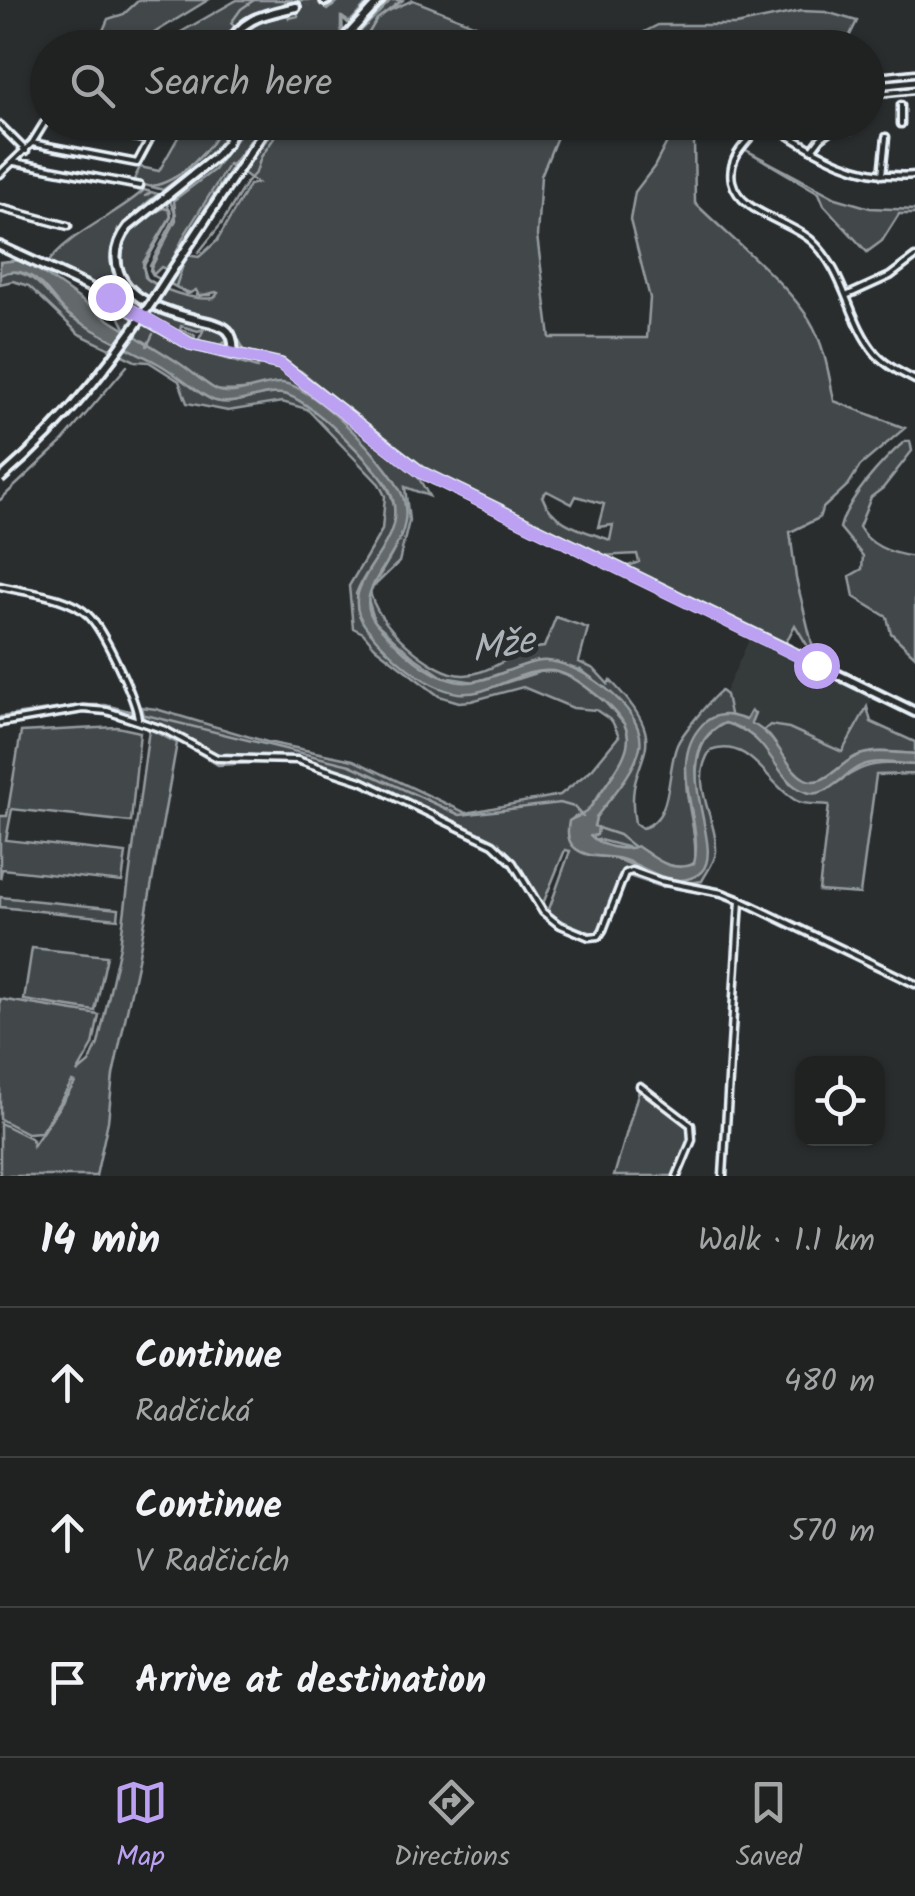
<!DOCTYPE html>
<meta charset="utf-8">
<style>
body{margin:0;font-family:Kalam,sans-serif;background:#2d2f2f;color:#f1f3f6}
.controls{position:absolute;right:30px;bottom:30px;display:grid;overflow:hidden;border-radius:20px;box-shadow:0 2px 8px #0004}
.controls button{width:90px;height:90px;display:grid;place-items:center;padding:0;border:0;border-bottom:2px solid #3d3f40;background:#202222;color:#f1f3f6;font:50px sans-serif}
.stop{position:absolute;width:30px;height:30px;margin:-22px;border:8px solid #bca0f2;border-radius:50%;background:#fff}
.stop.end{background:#bca0f2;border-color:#fff;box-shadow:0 2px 10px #0008}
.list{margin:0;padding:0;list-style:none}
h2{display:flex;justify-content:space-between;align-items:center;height:130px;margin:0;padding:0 40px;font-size:42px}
h2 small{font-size:32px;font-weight:400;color:#a2a4a5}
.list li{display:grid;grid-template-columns:65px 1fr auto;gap:30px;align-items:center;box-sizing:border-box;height:150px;padding:0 40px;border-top:2px solid #3d3f40}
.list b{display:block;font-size:38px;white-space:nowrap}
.list p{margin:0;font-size:32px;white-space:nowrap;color:#a2a4a5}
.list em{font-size:32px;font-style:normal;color:#a2a4a5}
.icon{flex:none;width:55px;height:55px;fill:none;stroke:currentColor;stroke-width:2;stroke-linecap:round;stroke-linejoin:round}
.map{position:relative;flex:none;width:915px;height:1176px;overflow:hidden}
.search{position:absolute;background:#202222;box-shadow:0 2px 8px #0004;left:30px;right:30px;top:30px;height:110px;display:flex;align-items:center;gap:25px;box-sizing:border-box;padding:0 35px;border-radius:55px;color:#a2a4a5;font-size:38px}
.sheet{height:580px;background:#202222}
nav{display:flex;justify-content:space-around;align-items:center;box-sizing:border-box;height:140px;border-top:2px solid #3d3f40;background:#202222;font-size:28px;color:#a2a4a5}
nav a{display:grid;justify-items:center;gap:5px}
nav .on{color:#bca0f2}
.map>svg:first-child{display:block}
.built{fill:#363a3b}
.green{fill:#424648;stroke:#959ca0;stroke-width:2.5;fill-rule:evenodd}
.water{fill:#63686b;stroke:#989fa3;stroke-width:2.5}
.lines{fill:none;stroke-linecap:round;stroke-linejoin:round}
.stream{stroke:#989fa3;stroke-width:2.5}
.secondary-tunnel{stroke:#464a4c;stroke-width:6;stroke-dasharray:6 3;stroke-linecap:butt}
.street-casing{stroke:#e8f1f8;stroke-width:11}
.secondary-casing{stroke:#e8f1f8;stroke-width:14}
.street{stroke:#2a2d2e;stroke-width:4}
.secondary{stroke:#2a2d2e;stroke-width:6}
.secondary-bridge-casing{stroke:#e8f1f8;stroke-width:14;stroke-linecap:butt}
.secondary-bridge{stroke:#2a2d2e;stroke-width:6}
.route{stroke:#bca0f2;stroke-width:12}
.labels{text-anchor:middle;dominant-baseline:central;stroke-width:10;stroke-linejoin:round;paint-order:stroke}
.water-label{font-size:38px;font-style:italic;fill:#acb3b9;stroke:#2a2d2e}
</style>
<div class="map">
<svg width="915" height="1176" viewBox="0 0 915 1176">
<rect width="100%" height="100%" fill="#2a2d2e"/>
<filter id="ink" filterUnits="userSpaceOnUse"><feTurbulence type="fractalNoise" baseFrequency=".01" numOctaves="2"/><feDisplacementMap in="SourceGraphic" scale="20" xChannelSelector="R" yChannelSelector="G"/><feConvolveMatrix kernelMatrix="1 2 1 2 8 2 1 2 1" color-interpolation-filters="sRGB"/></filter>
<g filter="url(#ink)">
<path class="built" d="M 749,640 L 873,699 L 842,752 L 789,728 L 769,725 L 764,730 L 748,719 L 726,714 L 723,697 Z"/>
<path class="green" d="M 139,0 L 208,0 L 131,47 L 96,47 L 108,19 L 124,14 Z
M 237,0 L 293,0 L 285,2 L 286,6 C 257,13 234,18 224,47 L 153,48 Z
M 295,0 L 323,0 L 327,10 L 340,0 L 370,0 L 350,22 L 341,17 L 341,31 L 350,38 L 363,35 L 360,32 L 391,0 L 402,0 L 388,11 L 413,0 L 531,47 L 332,48 L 323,45 L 313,48 L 233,48 L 236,38 L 244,40 L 244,31 L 262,21 L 288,15 L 289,18 L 298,16 Z
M 801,11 L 826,12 L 857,21 L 844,47 L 615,47 L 658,25 L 736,25 Z
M 241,122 L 264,123 L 232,165 L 229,164 L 185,234 L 168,270 L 161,267 L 153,275 L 150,266 L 176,215 L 169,199 C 197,177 233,160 241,122 Z
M 563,122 L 541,176 L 537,236 L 550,338 L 647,338 L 650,298 L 630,220 L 635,192 L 654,167 L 677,123 L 709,123 L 694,141 L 695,203 C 728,236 785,281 809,319 C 824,343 829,374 834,401 L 905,428 L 860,466 L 849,484 L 822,509 L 819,518 L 790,532 L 796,578 L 816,660 L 795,625 L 785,644 L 626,567 L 639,562 L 637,554 L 600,556 L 440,479 L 403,454 L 301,371 L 275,360 L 417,475 L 429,496 L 405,487 L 409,521 L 399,562 L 370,590 C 373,621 433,677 465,675 C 483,674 501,663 516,654 L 518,650 L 544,647 L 556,617 L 588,628 L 579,662 L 594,669 L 608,684 L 610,680 C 683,755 621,751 635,823 L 642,828 C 674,820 666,771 677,745 C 681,735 713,696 721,691 L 726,695 L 730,714 L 709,719 C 702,732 689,749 687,763 C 682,797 698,829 695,862 L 688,867 C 674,868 655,863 646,852 L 592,838 L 596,817 L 636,761 L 634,720 L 611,693 L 581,670 L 537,661 L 475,682 L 443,677 L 411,655 L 375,622 L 367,596 L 368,593 C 418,517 421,500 354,435 C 339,421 321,396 301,390 C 273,380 243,395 216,390 L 126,330 L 120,318 L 126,312 L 202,352 L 257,368 L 261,356 L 243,352 L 228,326 C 211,318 192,318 176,311 C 145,299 99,272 127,233 C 135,221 151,212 162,202 L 167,203 L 171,216 L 143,263 L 145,277 C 160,290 194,301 214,298 L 218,293 L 216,292 L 199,296 L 196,290 L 188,294 L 169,283 L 185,255 L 199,257 L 217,241 L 249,185 L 257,183 L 242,172 L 279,123 ZM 547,491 L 572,504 L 576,496 L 604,504 L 598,527 L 613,525 L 610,540 C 586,531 552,525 542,496 Z
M 163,123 L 232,123 L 217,149 L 163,190 L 133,182 L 140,167 L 159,171 L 181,132 L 160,128 Z
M 746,150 L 836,198 L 870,208 L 915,210 L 915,214 L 899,214 L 882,241 L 867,252 L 824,205 L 819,193 Z
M 144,190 L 158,194 C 55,272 139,308 220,330 L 227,337 L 226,345 L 220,348 L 201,344 L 199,339 L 204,329 L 198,331 L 181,326 L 180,330 L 195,335 L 194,340 L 151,320 L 151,316 L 110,290 L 108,292 L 48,264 C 61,238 120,213 144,190 Z
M 5,271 C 39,270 48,300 71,317 C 80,323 90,327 98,332 C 123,345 149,357 173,371 C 186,380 202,398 216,401 C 238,407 261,390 284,394 C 311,399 384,472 392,498 C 405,538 367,561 356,594 L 404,663 L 477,692 L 539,672 L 554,671 L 576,679 L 604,701 L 625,725 L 630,743 L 626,756 L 586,813 L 574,817 L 568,827 L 592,856 C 625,854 651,881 683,880 L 707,849 C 701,811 679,744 725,723 C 758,731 773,757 790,783 L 827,790 C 865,763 869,762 915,765 L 915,774 L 876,775 L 860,894 L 819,891 L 829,805 C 819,803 807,806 797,801 C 768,786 751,736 710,751 C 688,785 718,819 716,852 C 715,862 706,873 702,881 L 661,887 L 623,874 L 597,935 L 553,918 L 548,912 L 570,851 L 565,850 L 540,911 L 516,871 L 497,849 L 378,789 L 290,761 L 218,765 L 190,748 L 178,735 L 144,719 L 141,707 L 156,709 L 267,742 L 353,760 L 466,813 L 560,795 L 592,769 L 619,736 L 612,721 L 596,710 L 573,708 L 523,687 L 471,701 L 459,702 L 439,696 L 375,647 L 363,633 L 353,628 L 349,586 L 382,530 L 385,496 L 379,484 L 307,409 L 282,402 L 228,411 L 187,403 L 179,381 L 149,362 L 135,361 L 79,334 L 29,286 L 13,281 L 0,284 L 0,275 Z
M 905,441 L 910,441 L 912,451 L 883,488 L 871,497 L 859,527 C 870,547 893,554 915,557 L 915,656 L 891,633 L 887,617 L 854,597 L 850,576 L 862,569 L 863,556 L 840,528 C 847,499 882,461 905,441 Z
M 867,707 L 871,722 L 915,742 L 915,754 C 897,753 877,749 859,755 C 839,762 819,796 798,774 C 784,762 778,743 764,730 L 770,725 L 789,728 L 842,752 Z
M 117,727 L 140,732 L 131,822 L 12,809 L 6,840 L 126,853 L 122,882 L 2,869 L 0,879 L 0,816 L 7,816 L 21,732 Z
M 149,729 L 177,743 L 138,960 L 113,1075 L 108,1121 L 96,1176 L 0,1176 L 0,1123 L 32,1139 L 33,1146 L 75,1083 L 72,1082 L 41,1132 L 27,1133 L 0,1119 L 0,999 L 99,1015 L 93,1045 L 77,1073 L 89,1063 L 98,1044 L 120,946 Z
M 0,897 L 119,909 L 118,919 L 0,907 Z
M 32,948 L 107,956 L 95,1011 L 24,1000 Z
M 639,1090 L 690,1129 L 690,1135 L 675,1176 L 614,1176 Z"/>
<path class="water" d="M 20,260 C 50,275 74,296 102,315 C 127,332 153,346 179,363 C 191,371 203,382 215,389 C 232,399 262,382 282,383 C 314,385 396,469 404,500 C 417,553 345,586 376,623 C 396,646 430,679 461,682 C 489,684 514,664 541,661 C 576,658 647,709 640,747 C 635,772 611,797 596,817 L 594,826 L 598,827 L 597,835 L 591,836 C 600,846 625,852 637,846 C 655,858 670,873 694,864 C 705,821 665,764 702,725 C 716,711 730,714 746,720 L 751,711 L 755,713 L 751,723 C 781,738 785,769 805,779 C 823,788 838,766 853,758 C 871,748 895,753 915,754 L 915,765 C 898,764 876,759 861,766 C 843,773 827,800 806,792 C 773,781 772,733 725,723 C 661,751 728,848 701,872 C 694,879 681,881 672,880 C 654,876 639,864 621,859 C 607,855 589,859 576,849 C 567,842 567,832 569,821 C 576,816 583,816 588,810 C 596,801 603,789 610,779 C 635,743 636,726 599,697 C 585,686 571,674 553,671 C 520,667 491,697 458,693 C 424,688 387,653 366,627 C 329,580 417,546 389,489 C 377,466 309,398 283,394 C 260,390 238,407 216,401 C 203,398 174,372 159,364 C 131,349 99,335 72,317 C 58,308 49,289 35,279 C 24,271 12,269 0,275 L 0,262 Z"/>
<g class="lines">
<path class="stream" d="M 324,2 L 325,9 L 333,6 L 332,3
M 326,6 L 338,0
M 350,25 L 342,17 L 343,33 L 350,38 L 362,36 L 365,38
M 234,26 L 231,23 L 241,9 L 254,0
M 243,32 L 262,21 L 297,12
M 343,33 L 371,0
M 356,35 L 389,0
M 364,41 L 377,19 L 403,0
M 220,48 C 234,15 264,11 295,3
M 237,48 L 240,42
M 329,48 L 330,47
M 234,182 L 278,122
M 152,186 C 178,182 213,150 223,122
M 145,196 L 150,193
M 118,229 L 111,256 L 118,282
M 179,249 L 236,160 L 265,122
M 198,253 L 222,223 L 246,183 L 256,172 L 261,157 L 285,122
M 93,285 L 138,311
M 160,286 L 147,279 L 143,267 L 171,217 L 170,210 L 164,208 C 146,217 124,229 121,251 C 114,307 196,309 231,326 L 245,351 L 288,363
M 176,286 L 186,256 L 200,234
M 178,288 L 154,276 L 150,270 L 176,220 L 174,200 L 214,170 L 248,122
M 182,290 L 190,293
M 197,295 L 211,295
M 127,302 L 142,311
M 149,318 L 193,338
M 201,341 L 221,345 L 225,342
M 147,346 L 153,334
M 0,500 L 62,442 L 127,366
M 0,717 L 82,705 L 105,705 L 350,765 L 460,815 L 560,803 L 574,807 L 583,817
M 598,828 L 619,835 L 634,847"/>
<path class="secondary-tunnel" d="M 296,7 L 325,1
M 337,48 L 347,36"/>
<g class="street-casing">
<path id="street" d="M 868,78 L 915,73
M 868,95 L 915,90
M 60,122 L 149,140
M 764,122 C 749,140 727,156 732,181 C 739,213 788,220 811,240 C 847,273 847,320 876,354 C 887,366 901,373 915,380
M 767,122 C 815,152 857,180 915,175
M 850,122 L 851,129
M 901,124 L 901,105
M 0,125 L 26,151
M 32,143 L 137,163 L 159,122
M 812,150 L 821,138 L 843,122
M 14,162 L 140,186
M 0,174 L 32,143 L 48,117
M 882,175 L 886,137
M 0,208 L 68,226
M 848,295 L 890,276 L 915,257
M 0,586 C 27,593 67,595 88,615 C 103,629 136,699 138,719
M 0,723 L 83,709 L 107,711 L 165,730 L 217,758 L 297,760 L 361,781 L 493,844 L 513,863 L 543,912 L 558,924 L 589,937 L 599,936 L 603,930 L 625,873 L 632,871 L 660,881 L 722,893 L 740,900 L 915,984
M 640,1086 L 691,1125 L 692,1140 L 677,1176
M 723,1176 L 740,900"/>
</g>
<g class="secondary-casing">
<path id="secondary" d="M 325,1 L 327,0
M 347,36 L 380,0
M 228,48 C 240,17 267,14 296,7
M 0,246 L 91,288 L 190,344 L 281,364 L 421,472 L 915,712
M 171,272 L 270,122
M 233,354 C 234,346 234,338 228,331 C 221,324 208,322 199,320 C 171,313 129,302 119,272 C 113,255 118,240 128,227 L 215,157 L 227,143 L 236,122"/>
</g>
<use href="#street" class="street"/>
<use href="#secondary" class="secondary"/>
<g class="secondary-bridge-casing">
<path id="secondary-bridge" d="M 0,479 C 69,420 123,349 171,272"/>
</g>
<use href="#secondary-bridge" class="secondary-bridge"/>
</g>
</g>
<g class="lines" filter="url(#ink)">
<path class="route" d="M 110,297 L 190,344 L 280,364 L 420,472 L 816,665"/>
</g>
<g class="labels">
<g class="water-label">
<text transform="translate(503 647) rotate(-10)">Mže</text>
</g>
</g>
</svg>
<div class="controls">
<button><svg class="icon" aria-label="locate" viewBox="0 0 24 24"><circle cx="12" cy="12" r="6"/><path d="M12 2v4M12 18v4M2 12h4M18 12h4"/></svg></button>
</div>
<div class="stop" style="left:816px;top:665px"></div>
<div class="stop end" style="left:110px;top:297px"></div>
<div class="search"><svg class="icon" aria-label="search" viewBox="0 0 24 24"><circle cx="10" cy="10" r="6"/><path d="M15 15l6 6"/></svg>Search here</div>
</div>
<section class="sheet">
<h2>14 min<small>Walk · 1.1 km</small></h2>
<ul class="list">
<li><svg class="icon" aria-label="ahead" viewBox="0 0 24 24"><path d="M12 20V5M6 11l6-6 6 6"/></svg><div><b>Continue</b><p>Radčická</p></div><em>480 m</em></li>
<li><svg class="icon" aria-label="ahead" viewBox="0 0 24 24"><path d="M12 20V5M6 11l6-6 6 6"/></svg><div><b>Continue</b><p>V Radčicích</p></div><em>570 m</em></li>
<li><svg class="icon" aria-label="arrive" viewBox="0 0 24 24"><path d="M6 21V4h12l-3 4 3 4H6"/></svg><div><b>Arrive at destination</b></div></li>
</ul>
</section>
<nav>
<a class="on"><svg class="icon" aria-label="map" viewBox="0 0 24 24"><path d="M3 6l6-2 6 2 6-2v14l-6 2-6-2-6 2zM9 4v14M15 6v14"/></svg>Map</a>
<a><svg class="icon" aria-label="directions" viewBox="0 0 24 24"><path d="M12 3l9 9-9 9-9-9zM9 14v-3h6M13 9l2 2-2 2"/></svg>Directions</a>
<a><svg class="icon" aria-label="saved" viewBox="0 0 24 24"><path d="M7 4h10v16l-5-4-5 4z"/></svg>Saved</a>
</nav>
